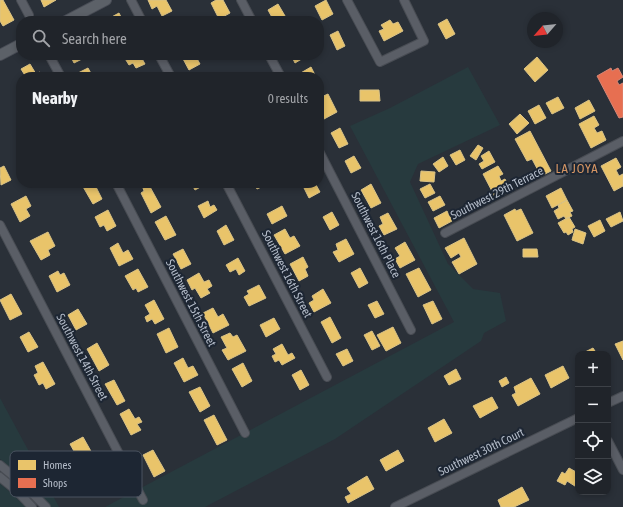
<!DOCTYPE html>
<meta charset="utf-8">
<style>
body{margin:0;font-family:"Asap Condensed",sans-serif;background:#282c32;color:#f1f3f6}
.controls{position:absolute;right:12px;bottom:12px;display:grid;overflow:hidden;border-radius:8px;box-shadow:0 2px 6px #0003}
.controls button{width:36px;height:36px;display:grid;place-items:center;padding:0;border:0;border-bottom:1px solid #3d4147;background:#20242a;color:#f1f3f6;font:20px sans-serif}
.compass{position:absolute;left:527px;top:12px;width:36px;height:36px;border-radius:50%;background:#20242a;box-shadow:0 2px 6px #0003;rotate:242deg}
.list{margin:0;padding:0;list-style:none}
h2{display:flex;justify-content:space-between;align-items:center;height:52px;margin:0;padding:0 16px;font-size:17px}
h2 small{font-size:13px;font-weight:400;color:#a2a4a8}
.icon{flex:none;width:22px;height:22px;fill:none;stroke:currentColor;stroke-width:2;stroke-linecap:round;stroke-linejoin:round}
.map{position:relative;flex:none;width:623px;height:507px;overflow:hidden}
.search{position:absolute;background:#20242a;box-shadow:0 2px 6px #0003;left:16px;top:16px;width:308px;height:44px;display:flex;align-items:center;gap:10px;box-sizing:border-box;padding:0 14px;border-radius:16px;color:#a2a4a8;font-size:15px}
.panel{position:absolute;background:#20242a;box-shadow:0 2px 6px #0003;left:16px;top:72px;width:308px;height:116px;border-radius:16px}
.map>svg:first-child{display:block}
.green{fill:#273a3e}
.homes{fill:#e9c46a;stroke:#d9c286}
.shops{fill:#e76f51;stroke:#d88675}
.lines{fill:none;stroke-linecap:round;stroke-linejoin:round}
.minor-casing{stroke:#484c53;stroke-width:10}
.major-casing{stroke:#484c55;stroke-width:12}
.minor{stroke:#5a5e66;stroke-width:8}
.major{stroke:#5c6168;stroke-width:10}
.labels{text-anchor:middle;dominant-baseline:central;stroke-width:4;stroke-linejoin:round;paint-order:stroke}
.street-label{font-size:12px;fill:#b4bcc9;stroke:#1d2633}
.neighbourhood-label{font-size:13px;letter-spacing:1px;fill:#d59563;stroke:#1d2633}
.key{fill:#1d2633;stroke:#4a5360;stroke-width:1}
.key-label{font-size:11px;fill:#b4bcc9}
</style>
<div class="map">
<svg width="623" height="507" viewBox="0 0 623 507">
<rect width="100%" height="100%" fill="#2a3038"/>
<path class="green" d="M 468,67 L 500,125 L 418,164 L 410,182 L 448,264 L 473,289 L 500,293 L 506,321 L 484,333 L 481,341 L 335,439 L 205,507 L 105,507 L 454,322 L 350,126 L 390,108 Z
M 0,398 L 59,507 L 51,507 L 25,480 L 0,459 Z
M 0,483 L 26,507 L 0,507 Z"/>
<path class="homes" d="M 0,0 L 3,0 L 14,20 L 3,26 L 0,21 Z
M 41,0 L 56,0 L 44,7 Z
M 148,0 L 166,0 L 172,11 L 162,16 L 157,6 L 152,9 Z
M 216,0 L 223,0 L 230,13 L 219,19 L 211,3 Z
M 326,0 L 333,14 L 322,20 L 315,6 Z
M 278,4 L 288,21 L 274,21 L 268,10 Z
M 119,13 L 123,21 L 106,21 L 106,20 Z
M 447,19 L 455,34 L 446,39 L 438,24 Z
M 390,20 L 393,24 L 398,22 L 403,31 L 384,41 L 379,31 L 384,29 L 381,25 Z
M 338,31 L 345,46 L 337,50 L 330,35 Z
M 70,55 L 82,55 L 84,58 L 74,63 Z
M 127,55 L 140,55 L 145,64 L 136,68 L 133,63 L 129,65 L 124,57 Z
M 186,55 L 195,55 L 200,64 L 189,70 L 182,57 Z
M 291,55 L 304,55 L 305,57 L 295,63 Z
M 537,57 L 548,70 L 535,82 L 524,69 Z
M 30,64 L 36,74 L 40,72 L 43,77 L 26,77 L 21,69 Z
M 311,67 L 316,77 L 301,77 L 299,74 Z
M 88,68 L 93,77 L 81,77 L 78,73 Z
M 360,90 L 379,90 L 380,101 L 360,101 Z
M 328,94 L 337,112 L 324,119 L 319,109 L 319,98 Z
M 558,97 L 564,108 L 552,114 L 546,103 Z
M 589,100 L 595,111 L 580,119 L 575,108 Z
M 539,105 L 546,118 L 535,124 L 528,111 Z
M 520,114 L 529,123 L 517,134 L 509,124 Z
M 594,116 L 599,125 L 594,128 L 597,133 L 602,131 L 606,140 L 591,148 L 579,124 Z
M 340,128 L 348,144 L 339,148 L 331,133 Z
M 530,131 L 551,171 L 541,176 L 532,159 L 527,161 L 515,139 Z
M 478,145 L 483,148 L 476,160 L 470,156 Z
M 460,150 L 465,160 L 456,165 L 450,155 Z
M 489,151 L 495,162 L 482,169 L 479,164 L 484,161 L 481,156 Z
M 354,156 L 361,168 L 351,173 L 345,161 Z
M 443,157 L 448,166 L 439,172 L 433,164 Z
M 616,158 L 621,167 L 616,170 L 619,176 L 623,174 L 623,186 L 614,191 L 601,166 Z
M 4,166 L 11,180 L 1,185 L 0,168 Z
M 498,166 L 503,174 L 499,176 L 501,181 L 505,179 L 510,189 L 495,197 L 483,174 Z
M 421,171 L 435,172 L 434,182 L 420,181 Z
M 85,183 L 94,183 L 102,199 L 93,204 L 82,185 Z
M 191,183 L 205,183 L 206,184 L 195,190 Z
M 254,183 L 267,183 L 268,184 L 257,189 Z
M 315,183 L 320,192 L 309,198 L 304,188 Z
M 371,184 L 381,203 L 371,208 L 361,190 Z
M 430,184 L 435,193 L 425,198 L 420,189 Z
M 149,185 L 161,207 L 151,213 L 141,193 L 144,191 L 143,188 Z
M 561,188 L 567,200 L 552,208 L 546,196 Z
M 26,196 L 31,206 L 26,209 L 30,216 L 20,222 L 11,204 Z
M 440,196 L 445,205 L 433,211 L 428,202 Z
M 567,200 L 573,211 L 570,212 L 572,216 L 566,219 L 564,216 L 558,219 L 554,211 L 559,208 L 558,205 Z
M 208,201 L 210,207 L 214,205 L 217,210 L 204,218 L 198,206 Z
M 282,206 L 287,216 L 272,224 L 267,214 Z
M 515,209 L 516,211 L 521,209 L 533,233 L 517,241 L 504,215 Z
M 108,210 L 116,226 L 107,231 L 104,225 L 100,227 L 95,217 Z
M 447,211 L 452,221 L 439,228 L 434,218 Z
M 332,212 L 339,225 L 330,230 L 323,217 Z
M 620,212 L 623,221 L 611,227 L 606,219 Z
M 388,213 L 397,229 L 384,235 L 379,226 L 383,224 L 380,217 Z
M 166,216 L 176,235 L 165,240 L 155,222 Z
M 569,217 L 575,227 L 572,229 L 573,232 L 568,235 L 566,232 L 564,233 L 558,223 Z
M 600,220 L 605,231 L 594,237 L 588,226 Z
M 226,225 L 234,240 L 224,245 L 217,231 Z
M 285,229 L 290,238 L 294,236 L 300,246 L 285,254 L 274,235 Z
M 575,229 L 586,233 L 583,244 L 572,240 Z
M 48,232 L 55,246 L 48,250 L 50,255 L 41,260 L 30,241 Z
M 464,238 L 477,264 L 459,274 L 452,262 L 461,257 L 459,253 L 451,258 L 445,248 Z
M 346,239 L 354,254 L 339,262 L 333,252 L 338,250 L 336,244 Z
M 405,242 L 415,260 L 400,268 L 395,259 L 400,256 L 395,248 Z
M 118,243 L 123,253 L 128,250 L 133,259 L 119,266 L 110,248 Z
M 183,249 L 191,264 L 181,269 L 173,254 Z
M 523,249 L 537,249 L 538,257 L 523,257 Z
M 303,257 L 308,267 L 305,269 L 308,276 L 299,281 L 290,264 Z
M 238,258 L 245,271 L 239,275 L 236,269 L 230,272 L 226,265 Z
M 360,268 L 368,283 L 359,288 L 351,273 Z
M 419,268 L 431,290 L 418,297 L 406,274 Z
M 138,269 L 148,287 L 138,292 L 136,288 L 133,290 L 125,276 Z
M 58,271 L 60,275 L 64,273 L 70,285 L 57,292 L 49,276 Z
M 199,273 L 204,282 L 209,280 L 212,286 L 207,289 L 210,293 L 201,298 L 195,288 L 192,290 L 187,280 Z
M 259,285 L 266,298 L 249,306 L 244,297 L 249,294 L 247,291 Z
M 323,289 L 331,303 L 314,312 L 309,303 L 314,300 L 312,296 Z
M 11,294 L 22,314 L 10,320 L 0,300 Z
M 154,300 L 164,319 L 155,324 L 152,319 L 147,322 L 145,317 L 150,314 L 145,305 Z
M 377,301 L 384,314 L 375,318 L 368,305 Z
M 433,301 L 442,319 L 432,324 L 423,305 Z
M 213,308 L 218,317 L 223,314 L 229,325 L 213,333 L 203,313 Z
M 78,309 L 87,324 L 76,330 L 68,315 Z
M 330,317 L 341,338 L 332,343 L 321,322 Z
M 274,318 L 280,329 L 266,337 L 260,325 Z
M 393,327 L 401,343 L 386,351 L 377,335 Z
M 169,328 L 178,347 L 166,353 L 157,334 Z
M 372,331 L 380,346 L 372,350 L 364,335 Z
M 29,332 L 38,347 L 28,352 L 20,337 Z
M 230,333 L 233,337 L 237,335 L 246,351 L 228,360 L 222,350 L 227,348 L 221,337 Z
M 623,341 L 623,360 L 615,344 Z
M 97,343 L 109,365 L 99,371 L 87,349 Z
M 282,344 L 288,355 L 292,353 L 295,358 L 282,365 L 279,360 L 275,362 L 272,356 L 276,354 L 273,349 Z
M 593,348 L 597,354 L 581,354 Z
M 347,349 L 353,361 L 343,366 L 336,354 Z
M 183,358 L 188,368 L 193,366 L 198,375 L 184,382 L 174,363 Z
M 43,362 L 55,384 L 46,389 L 43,383 L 39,385 L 34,375 L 38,373 L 35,366 Z
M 243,363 L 252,381 L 242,387 L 232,369 Z
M 563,366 L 569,378 L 551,388 L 545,375 Z
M 456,369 L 461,379 L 449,385 L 444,376 Z
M 301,370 L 309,385 L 300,390 L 292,375 Z
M 506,377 L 509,383 L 502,387 L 499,381 Z
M 531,378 L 540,394 L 518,406 L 512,395 L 516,393 L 514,387 Z
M 114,380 L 125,401 L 117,405 L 105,384 Z
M 200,387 L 210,406 L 200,412 L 189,392 Z
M 492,397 L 498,408 L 480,418 L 473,406 Z
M 129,409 L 135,419 L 139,417 L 142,422 L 137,424 L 141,430 L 131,435 L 120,414 Z
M 214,415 L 227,440 L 217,445 L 204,420 Z
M 444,419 L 452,433 L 435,442 L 428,428 Z
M 83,437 L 97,462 L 88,466 L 79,451 L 75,453 L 70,444 Z
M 153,450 L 165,471 L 154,477 L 143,455 Z
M 398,450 L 404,461 L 386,471 L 380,460 Z
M 569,468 L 578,473 L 578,488 L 567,481 L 565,485 L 557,481 L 562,472 L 565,474 Z
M 367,476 L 374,489 L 348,503 L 345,497 L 351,494 L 347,488 Z
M 522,487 L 529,500 L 514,507 L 501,507 L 498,500 Z"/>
<path class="shops" d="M 611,68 L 612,71 L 618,68 L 623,77 L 617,81 L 619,85 L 623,83 L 623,117 L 619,118 L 597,76 Z"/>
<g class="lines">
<g class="minor-casing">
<path id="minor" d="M 21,0 L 29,15
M 131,0 L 142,21
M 241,0 L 252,21
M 347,0 L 380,62 L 424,41 L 404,0
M 49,55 L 61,77
M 159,55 L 171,77
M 269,55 L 281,77
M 319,151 L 411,330
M 116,183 L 245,433
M 226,183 L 327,377
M 0,225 L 143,500
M 445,233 L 623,141
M 608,403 L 623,396
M 608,441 L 623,470
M 0,465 L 22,483 L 46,507
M 0,477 L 17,491 L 32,507
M 395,507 L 578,418"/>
</g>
<g class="major-casing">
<path id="major" d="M 66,21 L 106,0
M 0,55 L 21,44"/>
</g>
<use href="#minor" class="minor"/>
<use href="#major" class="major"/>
</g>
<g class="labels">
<g class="street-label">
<text transform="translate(497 193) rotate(-27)">Southwest 29th Terrace</text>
<text transform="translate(376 235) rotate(63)">Southwest 16th Place</text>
<text transform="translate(287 274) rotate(63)">Southwest 16th Street</text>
<text transform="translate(191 303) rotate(63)">Southwest 15th Street</text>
<text transform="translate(82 357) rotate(62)">Southwest 14th Street</text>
<text transform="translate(481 452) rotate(-26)">Southwest 30th Court</text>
</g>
<g class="neighbourhood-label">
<text x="577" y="168">LA JOYA</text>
</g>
</g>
<rect x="10" y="451" width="132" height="46" rx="6" class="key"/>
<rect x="18" y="460" width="18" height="10" fill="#e9c46a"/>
<rect x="18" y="478" width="18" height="10" fill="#e76f51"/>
<g class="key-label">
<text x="43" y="469">Homes</text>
<text x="43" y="487">Shops</text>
</g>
</svg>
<div class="controls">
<button>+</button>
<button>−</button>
<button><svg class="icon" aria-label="locate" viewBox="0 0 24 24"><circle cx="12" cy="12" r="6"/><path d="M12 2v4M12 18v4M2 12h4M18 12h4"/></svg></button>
<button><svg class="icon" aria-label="layers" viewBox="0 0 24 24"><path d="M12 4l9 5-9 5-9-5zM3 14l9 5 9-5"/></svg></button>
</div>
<svg class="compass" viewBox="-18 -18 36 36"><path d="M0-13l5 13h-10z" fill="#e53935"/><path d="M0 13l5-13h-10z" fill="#a2a4a8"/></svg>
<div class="search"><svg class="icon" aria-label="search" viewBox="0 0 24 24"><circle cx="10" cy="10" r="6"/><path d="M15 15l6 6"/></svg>Search here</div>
<section class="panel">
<h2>Nearby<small>0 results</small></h2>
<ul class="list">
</ul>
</section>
</div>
